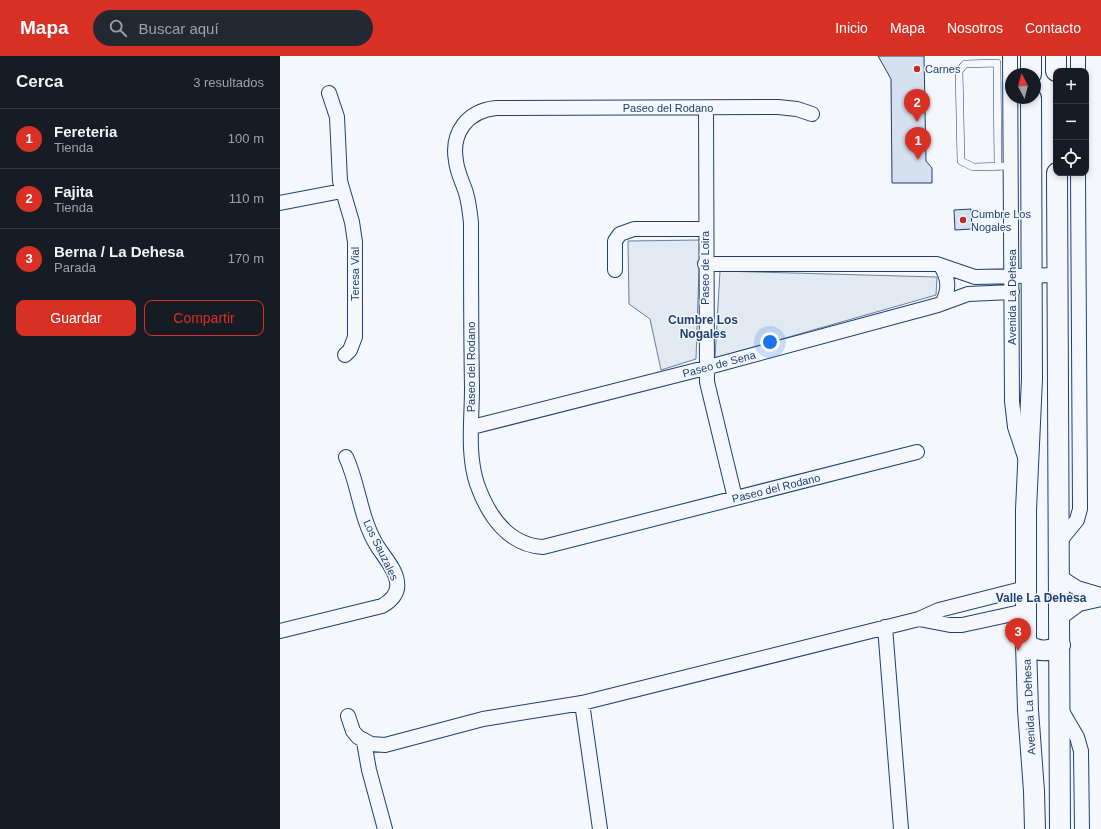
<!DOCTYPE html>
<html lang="es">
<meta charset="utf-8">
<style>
body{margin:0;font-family:Arial,sans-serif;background:#242831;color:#f1f3f6}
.controls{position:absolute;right:12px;top:12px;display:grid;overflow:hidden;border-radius:8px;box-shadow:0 2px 6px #0003}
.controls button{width:36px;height:36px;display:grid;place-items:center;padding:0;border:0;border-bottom:1px solid #363941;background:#171b24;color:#f1f3f6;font:20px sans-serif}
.compass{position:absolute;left:725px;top:12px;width:36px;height:36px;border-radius:50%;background:#171b24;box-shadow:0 2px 6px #0003;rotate:353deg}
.you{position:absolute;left:490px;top:286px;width:14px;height:14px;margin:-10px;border:3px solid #fff;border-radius:50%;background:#1a73e8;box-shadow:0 0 0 6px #1a73e833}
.badge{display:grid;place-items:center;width:26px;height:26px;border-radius:50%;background:#d93025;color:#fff;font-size:13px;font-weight:700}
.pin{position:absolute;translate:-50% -33px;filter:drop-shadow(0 1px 2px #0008)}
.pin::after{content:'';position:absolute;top:21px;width:14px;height:12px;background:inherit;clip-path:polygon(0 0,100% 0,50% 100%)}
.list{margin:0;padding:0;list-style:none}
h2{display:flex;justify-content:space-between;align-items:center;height:52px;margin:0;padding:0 16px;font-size:17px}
h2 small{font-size:13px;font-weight:400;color:#9ea1a6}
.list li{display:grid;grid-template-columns:26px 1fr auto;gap:12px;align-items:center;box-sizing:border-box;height:60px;padding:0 16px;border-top:1px solid #363941}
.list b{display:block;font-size:15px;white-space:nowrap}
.list p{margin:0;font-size:13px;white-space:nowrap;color:#9ea1a6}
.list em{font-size:13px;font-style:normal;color:#9ea1a6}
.actions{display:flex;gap:8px;padding:12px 16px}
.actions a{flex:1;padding:9px 0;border:1px solid #d93025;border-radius:8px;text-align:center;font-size:14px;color:#d93025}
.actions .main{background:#d93025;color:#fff}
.icon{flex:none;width:22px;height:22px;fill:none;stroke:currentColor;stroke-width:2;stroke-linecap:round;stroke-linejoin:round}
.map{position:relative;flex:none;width:821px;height:773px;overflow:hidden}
header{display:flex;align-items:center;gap:24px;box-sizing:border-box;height:56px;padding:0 20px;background:#d93025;color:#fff}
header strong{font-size:19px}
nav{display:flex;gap:22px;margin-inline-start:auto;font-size:14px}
.search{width:280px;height:36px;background:#242831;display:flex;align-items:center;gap:10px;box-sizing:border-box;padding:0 14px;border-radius:22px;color:#9ea1a6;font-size:15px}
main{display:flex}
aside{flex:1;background:#171b24}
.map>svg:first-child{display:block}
.green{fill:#e3e9f0;stroke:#687fa3}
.building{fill:#d5e0f0;stroke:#1d3f73}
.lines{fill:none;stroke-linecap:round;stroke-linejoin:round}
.lane-casing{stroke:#1d3f73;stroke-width:8}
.street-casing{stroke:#1d3f73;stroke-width:16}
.secondary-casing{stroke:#1d3f73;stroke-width:22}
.lane{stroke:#f4f7fb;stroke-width:7}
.street{stroke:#f4f7fb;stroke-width:14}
.secondary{stroke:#f4f7fb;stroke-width:20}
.poi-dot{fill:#c62828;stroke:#f4f7fb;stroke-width:1.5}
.labels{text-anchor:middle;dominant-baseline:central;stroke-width:3;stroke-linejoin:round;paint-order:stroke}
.poi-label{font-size:11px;fill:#1d3f73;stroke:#f4f7fb;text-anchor:start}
.street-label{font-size:11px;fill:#1d3f73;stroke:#f4f7fb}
.neighbourhood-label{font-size:12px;font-weight:bold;fill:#1d3f73;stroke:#f4f7fb}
</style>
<header>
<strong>Mapa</strong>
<div class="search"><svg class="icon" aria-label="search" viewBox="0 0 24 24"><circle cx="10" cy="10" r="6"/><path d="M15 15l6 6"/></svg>Buscar aquí</div>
<nav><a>Inicio</a><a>Mapa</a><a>Nosotros</a><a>Contacto</a></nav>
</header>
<main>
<aside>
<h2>Cerca<small>3 resultados</small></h2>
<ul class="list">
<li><span class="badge">1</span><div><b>Fereteria</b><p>Tienda</p></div><em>100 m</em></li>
<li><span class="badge">2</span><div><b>Fajita</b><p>Tienda</p></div><em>110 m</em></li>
<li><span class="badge">3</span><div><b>Berna / La Dehesa</b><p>Parada</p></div><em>170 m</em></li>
</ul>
<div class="actions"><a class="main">Guardar</a><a>Compartir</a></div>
</aside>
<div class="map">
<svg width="821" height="773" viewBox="0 0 821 773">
<rect width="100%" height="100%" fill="#f4f7fb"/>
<path class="green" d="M 420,184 L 416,303 L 381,314 L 370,263 L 349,248 L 348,185 Z
M 440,215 L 657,221 L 656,239 L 435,302 Z"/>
<path class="building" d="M 598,0 L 644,0 L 646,105 L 652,112 L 652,127 L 612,127 L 611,23 Z
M 691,153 L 692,173 L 675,174 L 674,154 Z"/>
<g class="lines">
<g class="lane-casing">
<path id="lane" d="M 718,111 L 717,7 L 685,8 L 679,15 L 681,105 L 693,111 L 731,110"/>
</g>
<g class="street-casing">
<path id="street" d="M 730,0 L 732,345 L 735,371 L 746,404
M 798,0 L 798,15
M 49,37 L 57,61 L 60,125 L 72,166 L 75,186 L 75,281 L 70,294 L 65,299
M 426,52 L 427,326 L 455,442
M 532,58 L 517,53 L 498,51 L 216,52 C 187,55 171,77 176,105 C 177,116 183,127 186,137 C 189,147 190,157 191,167 C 191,222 191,277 192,332 C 192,363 187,398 197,428 C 208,459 228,489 263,491 L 637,396
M 0,147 L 62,135
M 425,208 L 657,208 L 695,221 L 777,219
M 661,210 C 669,223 669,233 663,246
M 335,214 L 335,185 L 340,178 L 354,173 L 426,173
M 192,371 L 425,312 L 658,249 L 688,238 L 732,236
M 779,486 L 797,464 L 800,453 L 798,117
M 780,521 L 797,532 L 821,539
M 780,562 L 799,548 L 821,543
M 639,563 L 670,569 L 682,569 L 746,555
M 605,571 L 621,773
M 0,575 L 102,550 C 111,545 119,537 117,526 C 116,513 103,500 96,488 C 80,461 79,429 66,401
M 302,647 L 320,773
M 780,652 L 797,681 L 801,695 L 802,773
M 68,660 L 73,675 L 78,681 L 91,688 L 105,689 L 203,663 L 302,647 L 639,563 L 659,554 L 746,532
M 84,686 L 89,714 L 105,773"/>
</g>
<g class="secondary-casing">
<path id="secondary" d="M 751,0 L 751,18
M 776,0 L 776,15
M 751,42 L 752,323 L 746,454 L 746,588 L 748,654 L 754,735 L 755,773
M 777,117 L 780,773
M 746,588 C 758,596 768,597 780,589"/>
</g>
<use href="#lane" class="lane"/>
<use href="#street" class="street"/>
<use href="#secondary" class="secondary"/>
</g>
<g class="poi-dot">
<circle cx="637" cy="13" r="4"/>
<circle cx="683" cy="164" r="4"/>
</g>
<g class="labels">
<g class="poi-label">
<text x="645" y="13">Carnes</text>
<text x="691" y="158">Cumbre Los<tspan x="691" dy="13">Nogales</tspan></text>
</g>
<g class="street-label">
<text x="388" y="52">Paseo del Rodano</text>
<text transform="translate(425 212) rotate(-90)">Paseo de Loira</text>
<text transform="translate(75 218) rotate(-90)">Teresa Vial</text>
<text transform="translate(732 241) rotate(-90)">Avenida La Dehesa</text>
<text transform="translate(439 308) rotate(-15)">Paseo de Sena</text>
<text transform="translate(191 311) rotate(-90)">Paseo del Rodano</text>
<text transform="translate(496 432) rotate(-14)">Paseo del Rodano</text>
<text transform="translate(101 494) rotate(64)">Los Sauzales</text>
<text transform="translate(749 651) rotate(-93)">Avenida La Dehesa</text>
</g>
<g class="neighbourhood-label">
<text x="423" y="264">Cumbre Los<tspan x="423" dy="14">Nogales</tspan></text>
<text x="761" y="542">Valle La Dehesa</text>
</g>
</g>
</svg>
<div class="controls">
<button>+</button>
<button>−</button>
<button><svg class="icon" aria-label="locate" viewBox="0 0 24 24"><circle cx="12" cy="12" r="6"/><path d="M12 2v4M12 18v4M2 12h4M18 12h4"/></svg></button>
</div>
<svg class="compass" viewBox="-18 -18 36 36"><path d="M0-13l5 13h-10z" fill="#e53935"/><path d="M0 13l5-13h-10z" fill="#9ea1a6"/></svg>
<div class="you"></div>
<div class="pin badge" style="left:638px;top:104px">1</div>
<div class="pin badge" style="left:637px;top:66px">2</div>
<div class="pin badge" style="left:738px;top:595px">3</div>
</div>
</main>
